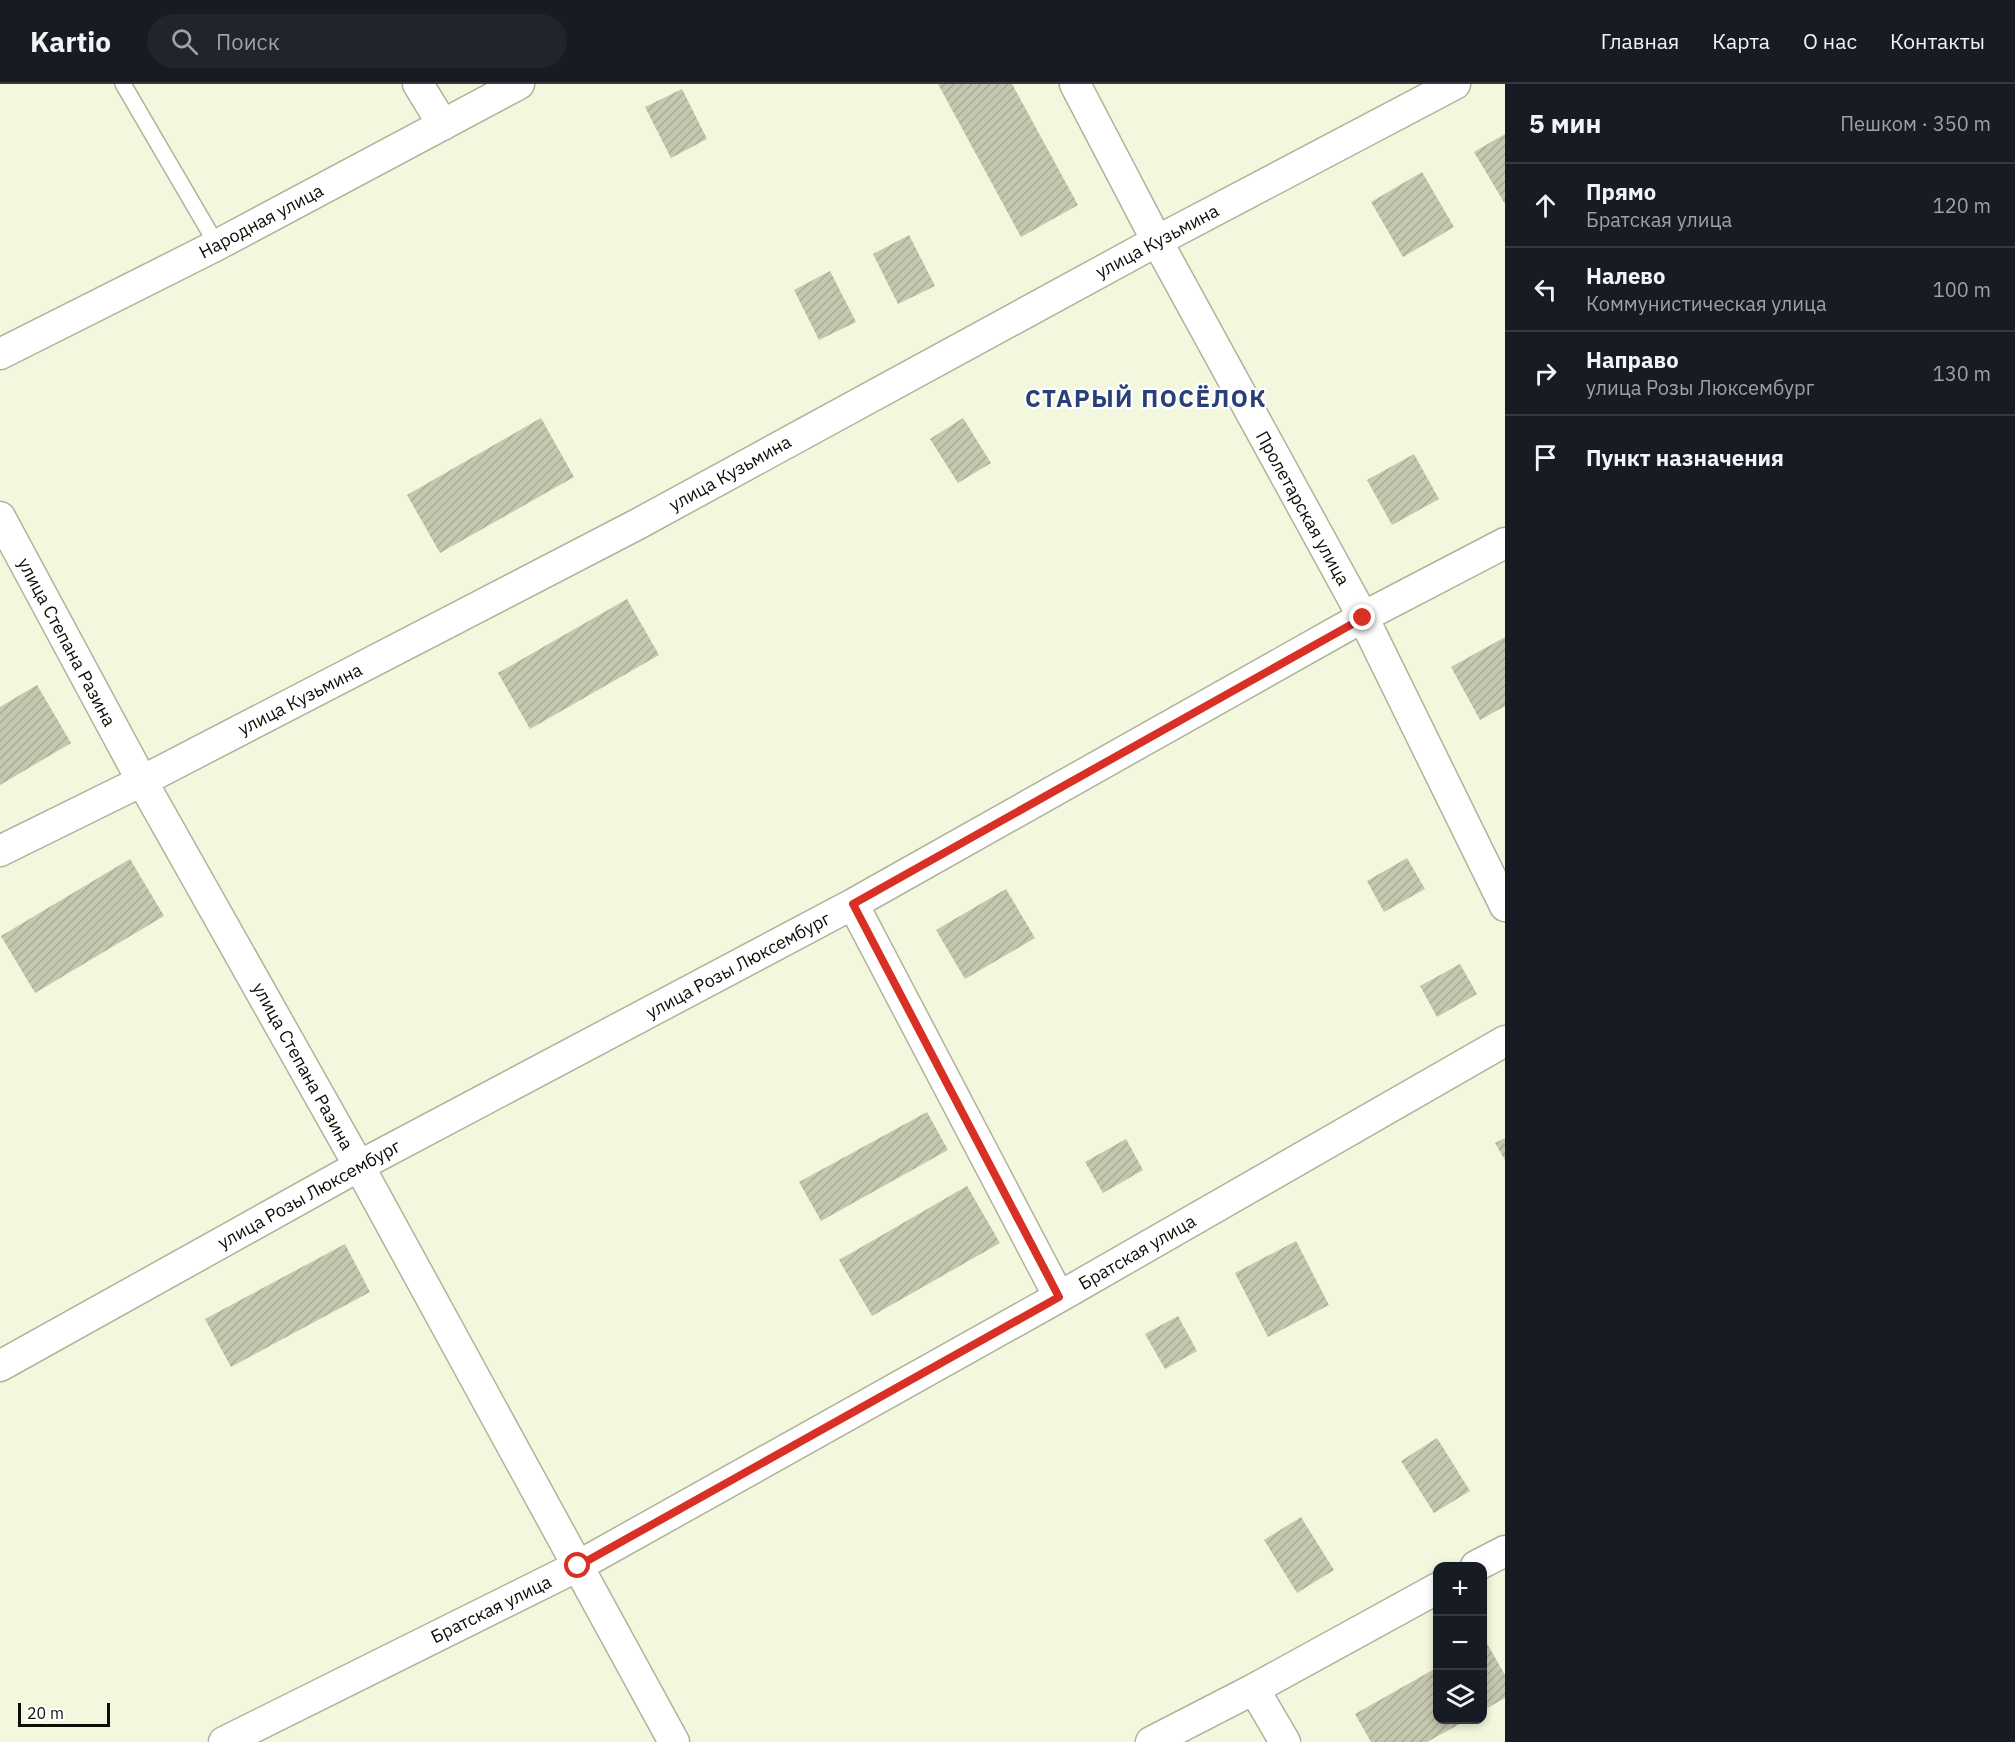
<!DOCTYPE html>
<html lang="ru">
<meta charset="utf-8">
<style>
body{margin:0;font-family:"IBM Plex Sans",sans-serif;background:#20242c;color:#f1f3f6}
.controls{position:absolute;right:18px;bottom:18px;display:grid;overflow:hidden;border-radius:12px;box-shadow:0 3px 9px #0003}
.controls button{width:54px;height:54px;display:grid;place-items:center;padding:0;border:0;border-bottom:2px solid #363941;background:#171b24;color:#f1f3f6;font:30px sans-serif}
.scale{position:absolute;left:18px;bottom:15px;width:92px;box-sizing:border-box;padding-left:6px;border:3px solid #0d0d06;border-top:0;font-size:16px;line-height:21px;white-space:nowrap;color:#0d0d06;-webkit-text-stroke:4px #fff;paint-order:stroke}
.stop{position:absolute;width:18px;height:18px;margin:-14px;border:4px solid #d93025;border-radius:50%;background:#fff}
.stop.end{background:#d93025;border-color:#fff;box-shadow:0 2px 6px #0008}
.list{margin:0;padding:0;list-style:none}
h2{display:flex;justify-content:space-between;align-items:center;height:78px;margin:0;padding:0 24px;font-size:26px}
h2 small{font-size:20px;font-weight:400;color:#9ea1a6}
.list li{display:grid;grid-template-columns:39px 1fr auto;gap:18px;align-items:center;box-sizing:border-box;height:84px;padding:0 24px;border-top:2px solid #363941}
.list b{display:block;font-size:22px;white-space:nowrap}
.list p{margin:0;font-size:20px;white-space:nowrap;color:#9ea1a6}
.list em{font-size:20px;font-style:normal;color:#9ea1a6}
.icon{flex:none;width:33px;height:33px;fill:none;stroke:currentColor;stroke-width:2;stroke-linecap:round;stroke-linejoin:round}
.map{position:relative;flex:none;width:1505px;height:1658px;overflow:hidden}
header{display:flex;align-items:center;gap:36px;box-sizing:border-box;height:84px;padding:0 30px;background:#171b24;border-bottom:2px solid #363941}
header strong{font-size:28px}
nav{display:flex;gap:33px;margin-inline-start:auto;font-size:21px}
.search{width:420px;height:54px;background:#20242c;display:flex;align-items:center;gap:15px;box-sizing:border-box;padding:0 21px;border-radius:33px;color:#9ea1a6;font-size:22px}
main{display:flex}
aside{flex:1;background:#171b24}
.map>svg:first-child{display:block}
.building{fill:url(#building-hatch)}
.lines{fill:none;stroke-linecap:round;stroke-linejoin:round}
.service-casing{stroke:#b0b39b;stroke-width:18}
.minor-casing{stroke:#b0b39b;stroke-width:33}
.service{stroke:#fff;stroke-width:15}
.minor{stroke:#fff;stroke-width:30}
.route{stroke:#d93025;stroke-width:8}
.labels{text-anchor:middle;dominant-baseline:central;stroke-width:4.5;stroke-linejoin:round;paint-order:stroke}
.street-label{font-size:18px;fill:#0d0d06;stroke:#fff}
.district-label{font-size:24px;font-weight:bold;letter-spacing:1.5px;fill:#293f77;stroke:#fff}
</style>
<header>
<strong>Kartio</strong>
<div class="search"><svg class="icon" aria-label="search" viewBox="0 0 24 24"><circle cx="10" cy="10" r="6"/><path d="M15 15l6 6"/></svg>Поиск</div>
<nav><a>Главная</a><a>Карта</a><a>О нас</a><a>Контакты</a></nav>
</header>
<main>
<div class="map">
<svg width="1505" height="1658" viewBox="0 0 1505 1658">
<defs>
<pattern id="building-hatch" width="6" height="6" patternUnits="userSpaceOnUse" patternTransform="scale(1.5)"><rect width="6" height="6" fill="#c5c8af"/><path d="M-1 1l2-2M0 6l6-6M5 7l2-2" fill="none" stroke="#a8ab95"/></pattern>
</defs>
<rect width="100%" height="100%" fill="#f3f7dd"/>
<path class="building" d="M 938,0 L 1012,0 L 1078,121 L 1021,153 Z
M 682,5 L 707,55 L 671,74 L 645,23 Z
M 1505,50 L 1505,120 L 1474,68 Z
M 1422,88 L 1454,143 L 1403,173 L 1371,118 Z
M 909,151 L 935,202 L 898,220 L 873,170 Z
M 830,187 L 856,238 L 819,256 L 794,206 Z
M 541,334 L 574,393 L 440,469 L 407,411 Z
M 963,334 L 991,379 L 958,399 L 930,355 Z
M 1414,370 L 1439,415 L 1392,441 L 1367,396 Z
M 627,515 L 659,571 L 530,645 L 498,589 Z
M 1505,553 L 1505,622 L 1480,636 L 1451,583 Z
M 37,601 L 71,659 L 0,701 L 0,623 Z
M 1407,774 L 1425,805 L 1384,828 L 1367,797 Z
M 130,775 L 164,832 L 35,909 L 1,852 Z
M 1006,805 L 1035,854 L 965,895 L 936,846 Z
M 1460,880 L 1477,910 L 1437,933 L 1420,902 Z
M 927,1028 L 948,1066 L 821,1137 L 799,1098 Z
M 1505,1054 L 1505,1076 L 1495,1059 Z
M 1126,1055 L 1143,1086 L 1103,1109 L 1085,1078 Z
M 967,1102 L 1000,1159 L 872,1232 L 839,1176 Z
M 1296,1157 L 1329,1221 L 1268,1253 L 1235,1189 Z
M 345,1160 L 370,1208 L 231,1283 L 205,1235 Z
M 1178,1232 L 1197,1267 L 1165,1285 L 1145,1250 Z
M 1437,1354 L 1470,1407 L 1434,1429 L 1401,1377 Z
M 1301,1433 L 1334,1486 L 1297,1509 L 1264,1456 Z
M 1485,1556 L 1505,1591 L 1505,1614 L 1482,1627 L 1482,1558 Z
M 1438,1583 L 1438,1636 L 1467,1636 L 1427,1658 L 1371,1658 L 1355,1630 Z"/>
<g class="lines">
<g class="service-casing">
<path id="service" d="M 123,0 L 217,161"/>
</g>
<g class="minor-casing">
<path id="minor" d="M 418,0 L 443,41
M 1075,0 L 1157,157 L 1363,533 L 1505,822
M 0,270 L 217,161 L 519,0
M 0,433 L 142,697 L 359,1082 L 674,1658
M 0,767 L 142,697 L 636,441 L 1157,157 L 1455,0
M 853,820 L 1059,1213
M 0,1282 L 359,1082 L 853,820 L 1363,533 L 1505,459
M 1476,1482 L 1505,1467
M 1254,1605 L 1285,1658
M 224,1658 L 578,1482 L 1059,1213 L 1505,957
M 1151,1658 L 1254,1605 L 1438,1504"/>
</g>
<use href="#service" class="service"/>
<use href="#minor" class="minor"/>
</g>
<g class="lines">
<path class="route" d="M 578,1482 L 1059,1213 L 853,820 L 1363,534"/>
</g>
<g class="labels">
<g class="street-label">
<text transform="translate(261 137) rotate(-28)">Народная улица</text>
<text transform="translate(1157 157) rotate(-28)">улица Кузьмина</text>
<text transform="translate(730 389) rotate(-29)">улица Кузьмина</text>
<text transform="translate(1303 424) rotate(61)">Пролетарская улица</text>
<text transform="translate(67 558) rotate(62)">улица Степана Разина</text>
<text transform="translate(300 615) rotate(-27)">улица Кузьмина</text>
<text transform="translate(738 881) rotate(-28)">улица Розы Люксембург</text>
<text transform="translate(303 982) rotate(61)">улица Степана Разина</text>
<text transform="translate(309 1110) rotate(-29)">улица Розы Люксембург</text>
<text transform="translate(1137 1168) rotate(-30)">Братская улица</text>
<text transform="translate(491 1525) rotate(-26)">Братская улица</text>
</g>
<g class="district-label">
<text x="1146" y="314">СТАРЫЙ ПОСЁЛОК</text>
</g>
</g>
</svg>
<div class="controls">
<button>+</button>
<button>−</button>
<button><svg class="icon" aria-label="layers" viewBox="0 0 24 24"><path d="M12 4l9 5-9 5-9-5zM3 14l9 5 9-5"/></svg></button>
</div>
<div class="scale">20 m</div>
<div class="stop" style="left:578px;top:1482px"></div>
<div class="stop end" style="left:1363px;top:534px"></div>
</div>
<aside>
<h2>5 мин<small>Пешком · 350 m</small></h2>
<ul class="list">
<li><svg class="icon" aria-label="ahead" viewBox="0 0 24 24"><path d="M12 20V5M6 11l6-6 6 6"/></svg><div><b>Прямо</b><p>Братская улица</p></div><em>120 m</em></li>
<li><svg class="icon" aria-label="left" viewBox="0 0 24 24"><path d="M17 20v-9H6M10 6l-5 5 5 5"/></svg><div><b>Налево</b><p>Коммунистическая улица</p></div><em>100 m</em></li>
<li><svg class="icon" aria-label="right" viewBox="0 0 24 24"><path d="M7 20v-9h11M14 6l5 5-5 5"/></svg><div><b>Направо</b><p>улица Розы Люксембург</p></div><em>130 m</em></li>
<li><svg class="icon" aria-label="arrive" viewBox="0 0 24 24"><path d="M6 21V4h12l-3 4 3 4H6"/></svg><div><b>Пункт назначения</b></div></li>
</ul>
</aside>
</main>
